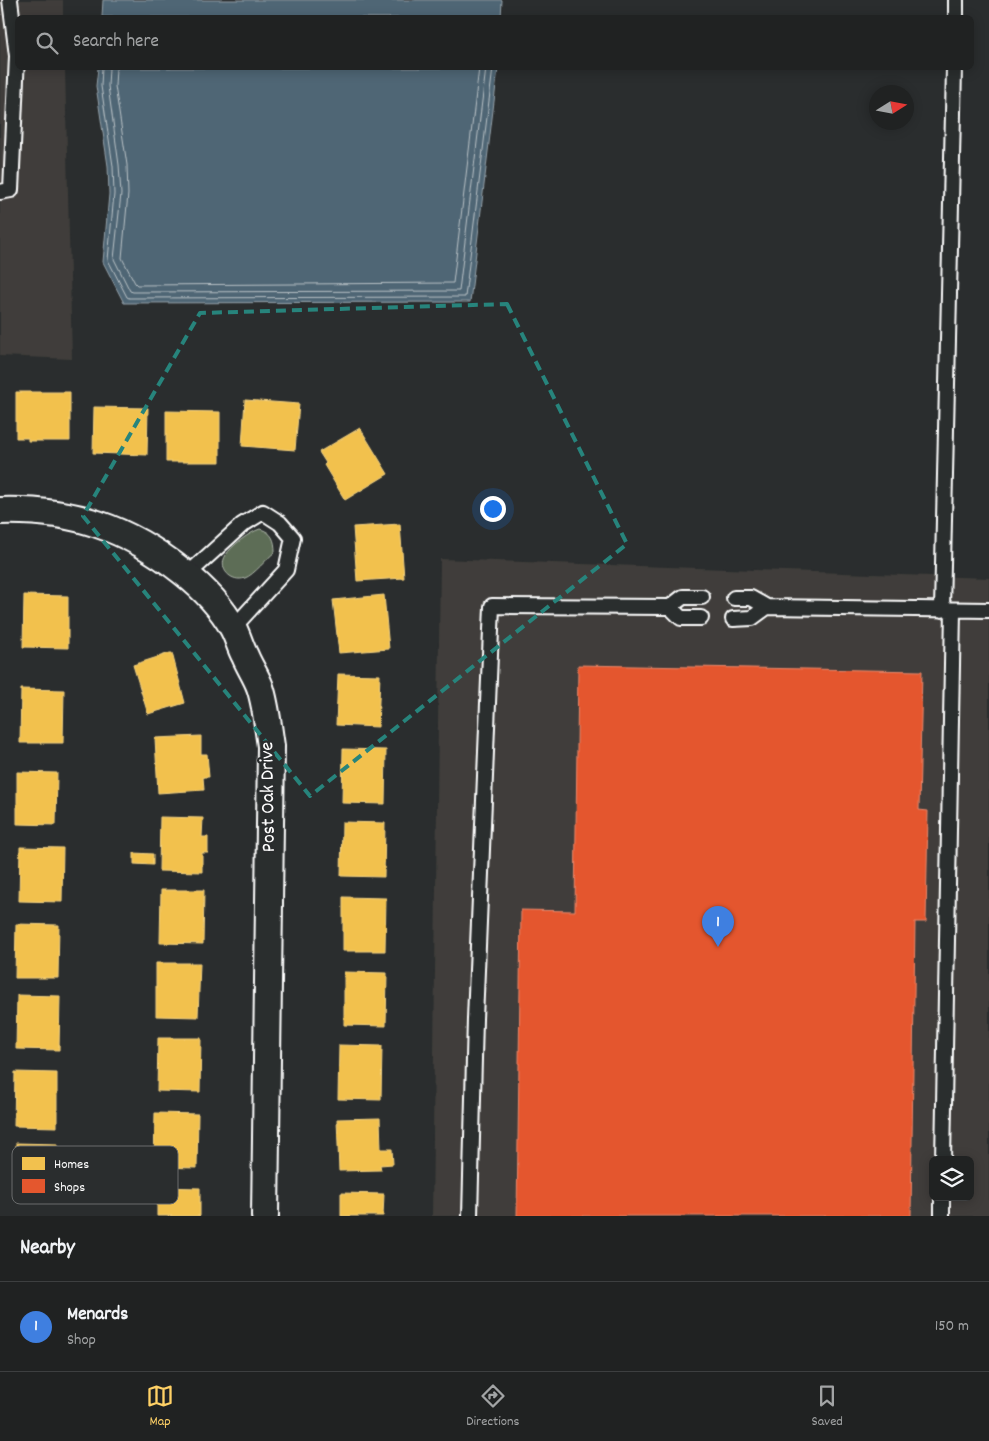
<!DOCTYPE html>
<style>
body{margin:0;font-family:Dekko,sans-serif;background:#282a2a;color:#f1f3f6}
.controls{position:absolute;right:15px;bottom:15px;display:grid;overflow:hidden;border-radius:8px;box-shadow:0 2px 12px #0003}
.controls button{width:45px;height:45px;display:grid;place-items:center;padding:0;border:0;border-bottom:1px solid #3d3f40;background:#202222;color:#f1f3f6;font:25px sans-serif}
.compass{position:absolute;left:869px;top:85px;width:45px;height:45px;border-radius:50%;background:#202222;box-shadow:0 2px 12px #0003;rotate:79deg}
.you{position:absolute;left:492px;top:508px;width:18px;height:18px;margin:-12px;border:4px solid #fff;border-radius:50%;background:#1a73e8;box-shadow:0 0 0 8px #1a73e833}
.badge{display:grid;place-items:center;width:32px;height:32px;border-radius:50%;background:#ffd166;color:#fff;font-size:16px;font-weight:700}
.pin{position:absolute;translate:-50% -41px;filter:drop-shadow(0 1px 2px #0008)}
.pin::after{content:'';position:absolute;top:26px;width:18px;height:15px;background:inherit;clip-path:polygon(0 0,100% 0,50% 100%)}
.list{margin:0;padding:0;list-style:none}
h2{display:flex;justify-content:space-between;align-items:center;height:65px;margin:0;padding:0 20px;font-size:21px}
h2 small{font-size:16px;font-weight:400;color:#a2a4a5}
.list li{display:grid;grid-template-columns:32px 1fr auto;gap:15px;align-items:center;box-sizing:border-box;height:90px;padding:0 20px;border-top:1px solid #3d3f40}
.list b{display:block;font-size:19px;white-space:nowrap}
.list p{margin:0;font-size:16px;white-space:nowrap;color:#a2a4a5}
.list em{font-size:16px;font-style:normal;color:#a2a4a5}
.icon{flex:none;width:28px;height:28px;fill:none;stroke:currentColor;stroke-width:2;stroke-linecap:round;stroke-linejoin:round}
.map{position:relative;flex:none;width:989px;height:1216px;overflow:hidden}
.search{position:absolute;background:#202222;box-shadow:0 2px 12px #0003;left:15px;right:15px;top:15px;height:55px;display:flex;align-items:center;gap:12px;box-sizing:border-box;padding:0 18px;border-radius:8px;color:#a2a4a5;font-size:19px}
.sheet{height:155px;background:#202222}
nav{display:flex;justify-content:space-around;align-items:center;box-sizing:border-box;height:70px;border-top:1px solid #3d3f40;background:#202222;font-size:14px;color:#a2a4a5}
nav a{display:grid;justify-items:center;gap:2px}
nav .on{color:#ffd166}
.map>svg:first-child{display:block}
.built{fill:#3f3e3a;fill-rule:evenodd}
.green{fill:#5d6d56;stroke:#aeb6aa}
.water{fill:#506674;stroke:#96a3ac}
.homes{fill:#f2c14e;stroke:#f6d483}
.shops{fill:#e4572e;stroke:#ec896d}
.lines{fill:none;stroke-linecap:round;stroke-linejoin:round}
.shore{stroke:#b9c2c7;stroke-width:1}
.lane-casing{stroke:#fff;stroke-width:18}
.street-casing{stroke:#fff;stroke-width:30}
.lane{stroke:#2a2d2e;stroke-width:14}
.street{stroke:#2a2d2e;stroke-width:26}
.marked{fill:none;stroke:#27847c;stroke-width:4;stroke-dasharray:10 6;stroke-linejoin:round}
.labels{text-anchor:middle;dominant-baseline:central;stroke-width:5;stroke-linejoin:round;paint-order:stroke}
.street-label{font-size:20px;fill:#fff;stroke:#2a2d2e}
.key{fill:#2a2d2e;stroke:#6a6c6d;stroke-width:1}
.key-label{font-size:14px;fill:#fff}
</style>
<div class="map">
<svg width="989" height="1216" viewBox="0 0 989 1216">
<rect width="100%" height="100%" fill="#2a2d2e"/>
<filter id="ink" filterUnits="userSpaceOnUse"><feTurbulence type="fractalNoise" baseFrequency=".02" numOctaves="2"/><feDisplacementMap in="SourceGraphic" scale="10" xChannelSelector="R" yChannelSelector="G"/><feConvolveMatrix kernelMatrix="1 2 1 2 8 2 1 2 1" color-interpolation-filters="sRGB"/></filter>
<g filter="url(#ink)">
<path class="built" d="M 0,0 L 63,0 L 63,17 L 18,18 L 18,68 L 65,68 L 72,359 L 0,356 Z
M 440,559 L 989,578 L 989,1216 L 432,1216 ZM 933,1160 L 970,1160 L 970,1197 L 933,1197 Z"/>
<path class="green" d="M 260,529 C 272,532 275,540 275,552 C 267,558 254,575 245,578 C 232,583 217,569 226,555 C 231,546 250,532 260,529 Z"/>
<path class="water" d="M 103,0 L 502,0 L 501,18 L 102,17 Z
M 98,68 L 498,68 L 470,302 L 124,303 L 103,262 L 109,194 L 108,166 L 96,86 Z"/>
<path class="homes" d="M 16,392 L 70,392 L 70,441 L 28,441 L 28,438 L 16,438 Z
M 245,400 L 299,404 L 295,450 L 242,446 Z
M 94,407 L 148,408 L 147,455 L 93,453 Z
M 166,411 L 220,412 L 220,462 L 166,462 Z
M 360,428 L 388,474 L 345,500 L 324,465 L 326,463 L 319,452 Z
M 400,524 L 404,578 L 357,581 L 353,527 Z
M 24,595 L 68,596 L 68,648 L 23,647 Z
M 384,595 L 389,649 L 339,653 L 333,600 Z
M 170,653 L 172,653 L 185,703 L 148,714 L 133,665 Z
M 338,674 L 380,675 L 378,727 L 336,725 Z
M 21,689 L 64,690 L 63,743 L 20,743 Z
M 201,736 L 201,754 L 207,754 L 209,777 L 203,777 L 204,790 L 158,793 L 155,738 Z
M 343,749 L 386,750 L 385,804 L 342,803 Z
M 17,772 L 57,773 L 56,825 L 17,824 Z
M 160,817 L 203,818 L 202,837 L 208,837 L 208,853 L 202,853 L 202,872 L 159,871 Z
M 342,822 L 385,823 L 384,877 L 341,876 Z
M 20,847 L 63,848 L 62,902 L 19,901 Z
M 134,853 L 153,854 L 153,865 L 134,864 Z
M 161,890 L 204,890 L 203,944 L 160,943 Z
M 343,897 L 386,898 L 385,951 L 343,951 Z
M 16,924 L 59,925 L 58,978 L 15,978 Z
M 156,963 L 200,963 L 198,1017 L 156,1016 Z
M 344,972 L 387,973 L 386,1026 L 344,1025 Z
M 17,995 L 60,996 L 59,1050 L 16,1049 Z
M 158,1038 L 201,1038 L 200,1092 L 157,1091 Z
M 339,1045 L 382,1046 L 381,1100 L 338,1099 Z
M 15,1072 L 57,1073 L 57,1127 L 14,1126 Z
M 155,1113 L 198,1114 L 197,1168 L 154,1167 Z
M 380,1118 L 381,1149 L 392,1149 L 393,1164 L 380,1165 L 381,1170 L 339,1171 L 337,1119 Z
M 16,1143 L 58,1144 L 58,1198 L 15,1197 Z
M 157,1187 L 200,1188 L 200,1216 L 157,1216 Z
M 341,1193 L 384,1194 L 383,1216 L 341,1216 Z"/>
<path class="shops" d="M 578,665 L 922,671 L 919,810 L 928,811 L 926,922 L 915,922 L 911,1216 L 517,1216 L 521,910 L 575,911 Z"/>
<g class="lines">
<path class="shore" d="M 102,68 L 101,86 L 113,166 L 114,194 L 108,260 L 127,297 L 129,298 L 465,297 L 493,68
M 109,68 L 108,86 L 119,165 L 121,194 L 114,259 L 130,291 L 133,292 L 459,291 L 486,68
M 116,68 L 115,86 L 127,165 L 128,194 L 122,258 L 135,283 L 137,285 L 453,283 L 479,68"/>
<g class="lane-casing">
<path id="lane" d="M 956,18 L 956,0
M 0,192 L 11,190 L 17,56 L 10,0
M 187,575 L 242,525 L 263,512 L 280,523 L 293,538 L 286,570 L 233,628
M 734,598 L 751,598 L 767,607 L 989,610
M 670,607 L 681,618 L 701,618
M 942,610 L 954,68
M 733,619 L 752,618 L 767,607
M 943,1160 L 953,610
M 470,1216 L 475,1019 L 492,606 L 670,607 L 683,597 L 702,597
M 942,1216 L 942,1197"/>
</g>
<g class="street-casing">
<path id="street" d="M 0,511 C 72,509 126,527 183,572 C 202,587 221,606 233,628 C 238,637 240,647 245,656 C 249,666 256,676 260,687 C 266,705 268,727 271,746 L 265,1216"/>
</g>
<use href="#lane" class="lane"/>
<use href="#street" class="street"/>
</g>
</g>
<path class="marked" d="M 507,304 L 627,544 L 310,796 L 83,516 L 200,313 Z"/>
<g class="labels">
<g class="street-label">
<text transform="translate(269 797) rotate(-91)">Post Oak Drive</text>
</g>
</g>
<rect x="12" y="1146" width="166" height="58" rx="8" class="key"/>
<rect x="22" y="1157" width="23" height="13" fill="#f2c14e"/>
<rect x="22" y="1179" width="23" height="14" fill="#e4572e"/>
<g class="key-label">
<text x="54" y="1168">Homes</text>
<text x="54" y="1191">Shops</text>
</g>
</svg>
<div class="controls">
<button><svg class="icon" aria-label="layers" viewBox="0 0 24 24"><path d="M12 4l9 5-9 5-9-5zM3 14l9 5 9-5"/></svg></button>
</div>
<svg class="compass" viewBox="-18 -18 36 36"><path d="M0-13l5 13h-10z" fill="#e53935"/><path d="M0 13l5-13h-10z" fill="#a2a4a5"/></svg>
<div class="you"></div>
<div class="pin badge" style="left:718px;top:947px;background:#3f7fe0">1</div>
<div class="search"><svg class="icon" aria-label="search" viewBox="0 0 24 24"><circle cx="10" cy="10" r="6"/><path d="M15 15l6 6"/></svg>Search here</div>
</div>
<section class="sheet">
<h2>Nearby<small></small></h2>
<ul class="list">
<li><span class="badge" style="background:#3f7fe0">1</span><div><b>Menards</b><p>Shop</p></div><em>150 m</em></li>
</ul>
</section>
<nav>
<a class="on"><svg class="icon" aria-label="map" viewBox="0 0 24 24"><path d="M3 6l6-2 6 2 6-2v14l-6 2-6-2-6 2zM9 4v14M15 6v14"/></svg>Map</a>
<a><svg class="icon" aria-label="directions" viewBox="0 0 24 24"><path d="M12 3l9 9-9 9-9-9zM9 14v-3h6M13 9l2 2-2 2"/></svg>Directions</a>
<a><svg class="icon" aria-label="saved" viewBox="0 0 24 24"><path d="M7 4h10v16l-5-4-5 4z"/></svg>Saved</a>
</nav>
